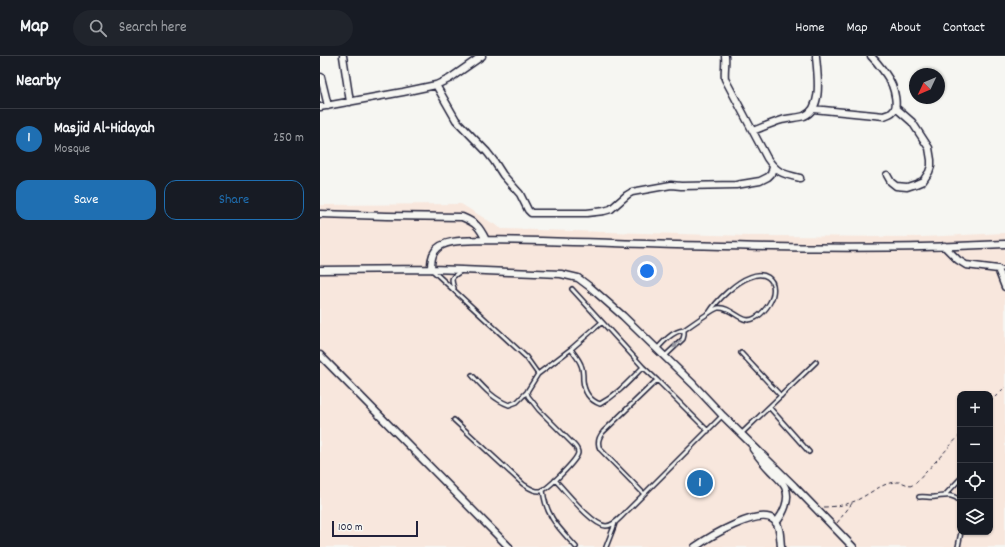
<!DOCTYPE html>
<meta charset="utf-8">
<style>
body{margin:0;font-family:Dekko,sans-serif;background:#20242c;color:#f1f3f6}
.controls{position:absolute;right:12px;bottom:12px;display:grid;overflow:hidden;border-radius:8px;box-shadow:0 1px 3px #0004}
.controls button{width:36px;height:36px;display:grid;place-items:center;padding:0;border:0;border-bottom:1px solid #363941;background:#171b24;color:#f1f3f6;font:20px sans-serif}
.compass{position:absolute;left:589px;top:12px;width:36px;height:36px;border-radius:50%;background:#171b24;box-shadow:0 1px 3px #0004;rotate:226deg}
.scale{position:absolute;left:12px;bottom:10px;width:86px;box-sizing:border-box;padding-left:4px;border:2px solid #22223b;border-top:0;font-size:11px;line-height:14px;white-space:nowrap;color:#22223b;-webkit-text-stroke:3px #f6f6f2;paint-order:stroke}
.you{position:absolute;left:327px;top:215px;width:14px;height:14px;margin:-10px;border:3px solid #fff;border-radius:50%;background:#1a73e8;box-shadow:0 0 0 6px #1a73e833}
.badge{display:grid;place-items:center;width:26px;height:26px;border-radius:50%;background:#1f6fb2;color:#fff;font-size:13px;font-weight:700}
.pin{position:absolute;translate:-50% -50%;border:2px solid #fff;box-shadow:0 1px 4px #0006}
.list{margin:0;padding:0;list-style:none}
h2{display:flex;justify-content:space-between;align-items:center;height:52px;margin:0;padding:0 16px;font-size:17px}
h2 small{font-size:13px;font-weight:400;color:#9ea1a6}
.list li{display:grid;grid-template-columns:26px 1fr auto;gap:12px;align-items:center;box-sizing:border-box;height:60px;padding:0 16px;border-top:1px solid #363941}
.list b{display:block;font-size:15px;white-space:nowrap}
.list p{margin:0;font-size:13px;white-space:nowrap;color:#9ea1a6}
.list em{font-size:13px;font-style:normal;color:#9ea1a6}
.actions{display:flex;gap:8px;padding:12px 16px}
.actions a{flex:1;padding:9px 0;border:1px solid #1f6fb2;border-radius:12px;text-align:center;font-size:14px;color:#1f6fb2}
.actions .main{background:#1f6fb2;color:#fff}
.icon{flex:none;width:22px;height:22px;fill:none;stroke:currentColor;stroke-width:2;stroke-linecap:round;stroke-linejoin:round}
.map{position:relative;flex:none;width:685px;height:491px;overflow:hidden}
header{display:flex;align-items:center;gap:24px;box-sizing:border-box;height:56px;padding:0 20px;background:#171b24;border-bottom:1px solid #363941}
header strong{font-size:19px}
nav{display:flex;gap:22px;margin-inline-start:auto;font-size:14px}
.search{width:280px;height:36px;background:#20242c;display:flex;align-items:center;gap:10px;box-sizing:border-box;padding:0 14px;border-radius:22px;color:#9ea1a6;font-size:15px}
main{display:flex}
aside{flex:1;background:#171b24}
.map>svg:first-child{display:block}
.built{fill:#f8e7dd;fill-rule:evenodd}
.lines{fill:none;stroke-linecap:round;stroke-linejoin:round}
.service-casing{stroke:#22223b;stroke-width:6}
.minor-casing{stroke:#22223b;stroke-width:9}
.path{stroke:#22223b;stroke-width:1;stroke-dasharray:4 3;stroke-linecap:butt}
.service{stroke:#f6f6f2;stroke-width:3}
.minor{stroke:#f6f6f2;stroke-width:6}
.oneway{fill:#9797a0}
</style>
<header>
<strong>Map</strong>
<div class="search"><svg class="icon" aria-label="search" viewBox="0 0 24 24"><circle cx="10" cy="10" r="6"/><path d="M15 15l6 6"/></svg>Search here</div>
<nav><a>Home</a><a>Map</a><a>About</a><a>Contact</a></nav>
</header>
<main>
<aside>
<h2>Nearby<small></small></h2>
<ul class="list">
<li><span class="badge">1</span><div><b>Masjid Al-Hidayah</b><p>Mosque</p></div><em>250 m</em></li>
</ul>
<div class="actions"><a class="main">Save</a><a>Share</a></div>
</aside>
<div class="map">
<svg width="685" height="491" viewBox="0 0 685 491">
<rect width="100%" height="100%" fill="#f6f6f2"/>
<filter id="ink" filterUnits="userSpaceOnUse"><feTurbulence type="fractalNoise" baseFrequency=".025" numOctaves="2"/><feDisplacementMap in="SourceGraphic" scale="8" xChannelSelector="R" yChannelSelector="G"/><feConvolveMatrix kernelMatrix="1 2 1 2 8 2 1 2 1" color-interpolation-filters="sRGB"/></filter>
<g filter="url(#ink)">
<path class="built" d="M 141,148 L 182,173 L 429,180 L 602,181 L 685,177 L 685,491 L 0,491 L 0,149 ZM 640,338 L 670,338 L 670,476 L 640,476 Z"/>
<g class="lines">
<g class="service-casing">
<path id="service" d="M 678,213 L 685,213
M 112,214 L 206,301 L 218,318 L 208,334 L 207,336 L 208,340 L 219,354 L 254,389 C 256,391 258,394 258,397 C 257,404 228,433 221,435 C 214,436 208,431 203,428 L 134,364
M 134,232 C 130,221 132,221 141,215
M 252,233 L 323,311 L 337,324
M 251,293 C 254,298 259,303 261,309 C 263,313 263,319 263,324 C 264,336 269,344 280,348 C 297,339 309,325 323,311
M 337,293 C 344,285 353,275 364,274 C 371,269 392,254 398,252 C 412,250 422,270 435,262 C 443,258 452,246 453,238 C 456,222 444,215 430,221 C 416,226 397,244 389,257
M 421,297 L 461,340
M 345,300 L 363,283 L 364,279 L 364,274
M 218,318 L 251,293 L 282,266
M 152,319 C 163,331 173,343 189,349 L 197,346 L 207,336
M 449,351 L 489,396
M 422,377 L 496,306
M 235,424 C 245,434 272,469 286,470 C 293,470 299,463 304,458 L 402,360
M 223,434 C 226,461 239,472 256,491
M 324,438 L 280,393 C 277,387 279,381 283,376 L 337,324 L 388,375
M 625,439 L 640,423
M 599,441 C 604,440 610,442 615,441 C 625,440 632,437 640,445
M 286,491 L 293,473 L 295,467
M 638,491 L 641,476"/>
</g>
<g class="minor-casing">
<path id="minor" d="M 23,0 L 30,46
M 405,0 C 406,8 404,15 405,23 L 447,102 C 457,117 463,118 480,122
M 1,21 L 8,50
M 116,29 L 136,64 L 167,96 L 174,105 L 183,119 L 200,138 L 208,154 L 211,157 L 267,157 L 284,155 L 291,153 L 307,139 L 312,136 L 351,129 L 361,130 L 416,129 L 440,125 L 448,121 L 451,118 L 453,111
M 0,51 L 83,36 L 116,29 L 129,23 L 162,0
M 493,53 L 564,60 C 568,58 572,58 574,54 C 578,49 574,34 572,29 C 568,20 558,7 551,0
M 433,75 C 443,71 452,67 462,64 C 469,62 477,62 484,60 C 504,52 497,17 496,0
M 567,119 L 571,126 L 576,130 L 587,131 L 596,128 L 603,125 L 609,116 L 611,110 L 611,104 L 609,92 L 592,66 L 576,52
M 0,158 L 67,160 L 142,161 C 156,167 159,170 166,184
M 624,190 L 638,204 L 646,209 L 678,213 L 685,231
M 111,213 C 111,207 111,200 115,195 C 124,182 152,185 166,184 C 339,187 512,197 685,188
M 0,214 L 111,213 L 142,214 L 241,218 L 258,222 L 270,231 L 303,260 L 373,328 L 403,360 L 474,430 L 533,491
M 0,299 L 189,491
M 433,393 C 438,400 444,408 451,415 C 456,420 462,425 465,431 C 471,443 463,458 456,467
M 375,491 C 389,481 439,451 454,464 C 461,470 460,483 461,491"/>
</g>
<path class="path" d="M 670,346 L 685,331
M 504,451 C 513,451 526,449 535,445 C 547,440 564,425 578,426 C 582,426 586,428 590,430 L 595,428 L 640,379
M 517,467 L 533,446"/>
<use href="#service" class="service"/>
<use href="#minor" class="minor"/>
</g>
<defs><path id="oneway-solid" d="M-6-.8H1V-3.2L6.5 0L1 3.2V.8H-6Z"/></defs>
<use class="oneway" href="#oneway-solid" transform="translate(357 288) rotate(137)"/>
</g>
</svg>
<div class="controls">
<button>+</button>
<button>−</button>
<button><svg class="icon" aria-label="locate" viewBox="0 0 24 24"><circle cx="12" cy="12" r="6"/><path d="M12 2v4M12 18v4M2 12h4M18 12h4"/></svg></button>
<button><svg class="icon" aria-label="layers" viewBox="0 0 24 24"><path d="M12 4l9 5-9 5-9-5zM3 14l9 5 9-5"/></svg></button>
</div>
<svg class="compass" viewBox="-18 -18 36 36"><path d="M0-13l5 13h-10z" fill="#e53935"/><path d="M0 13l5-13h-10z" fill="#9ea1a6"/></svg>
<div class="scale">100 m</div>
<div class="you"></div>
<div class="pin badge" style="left:380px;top:427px">1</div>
</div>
</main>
